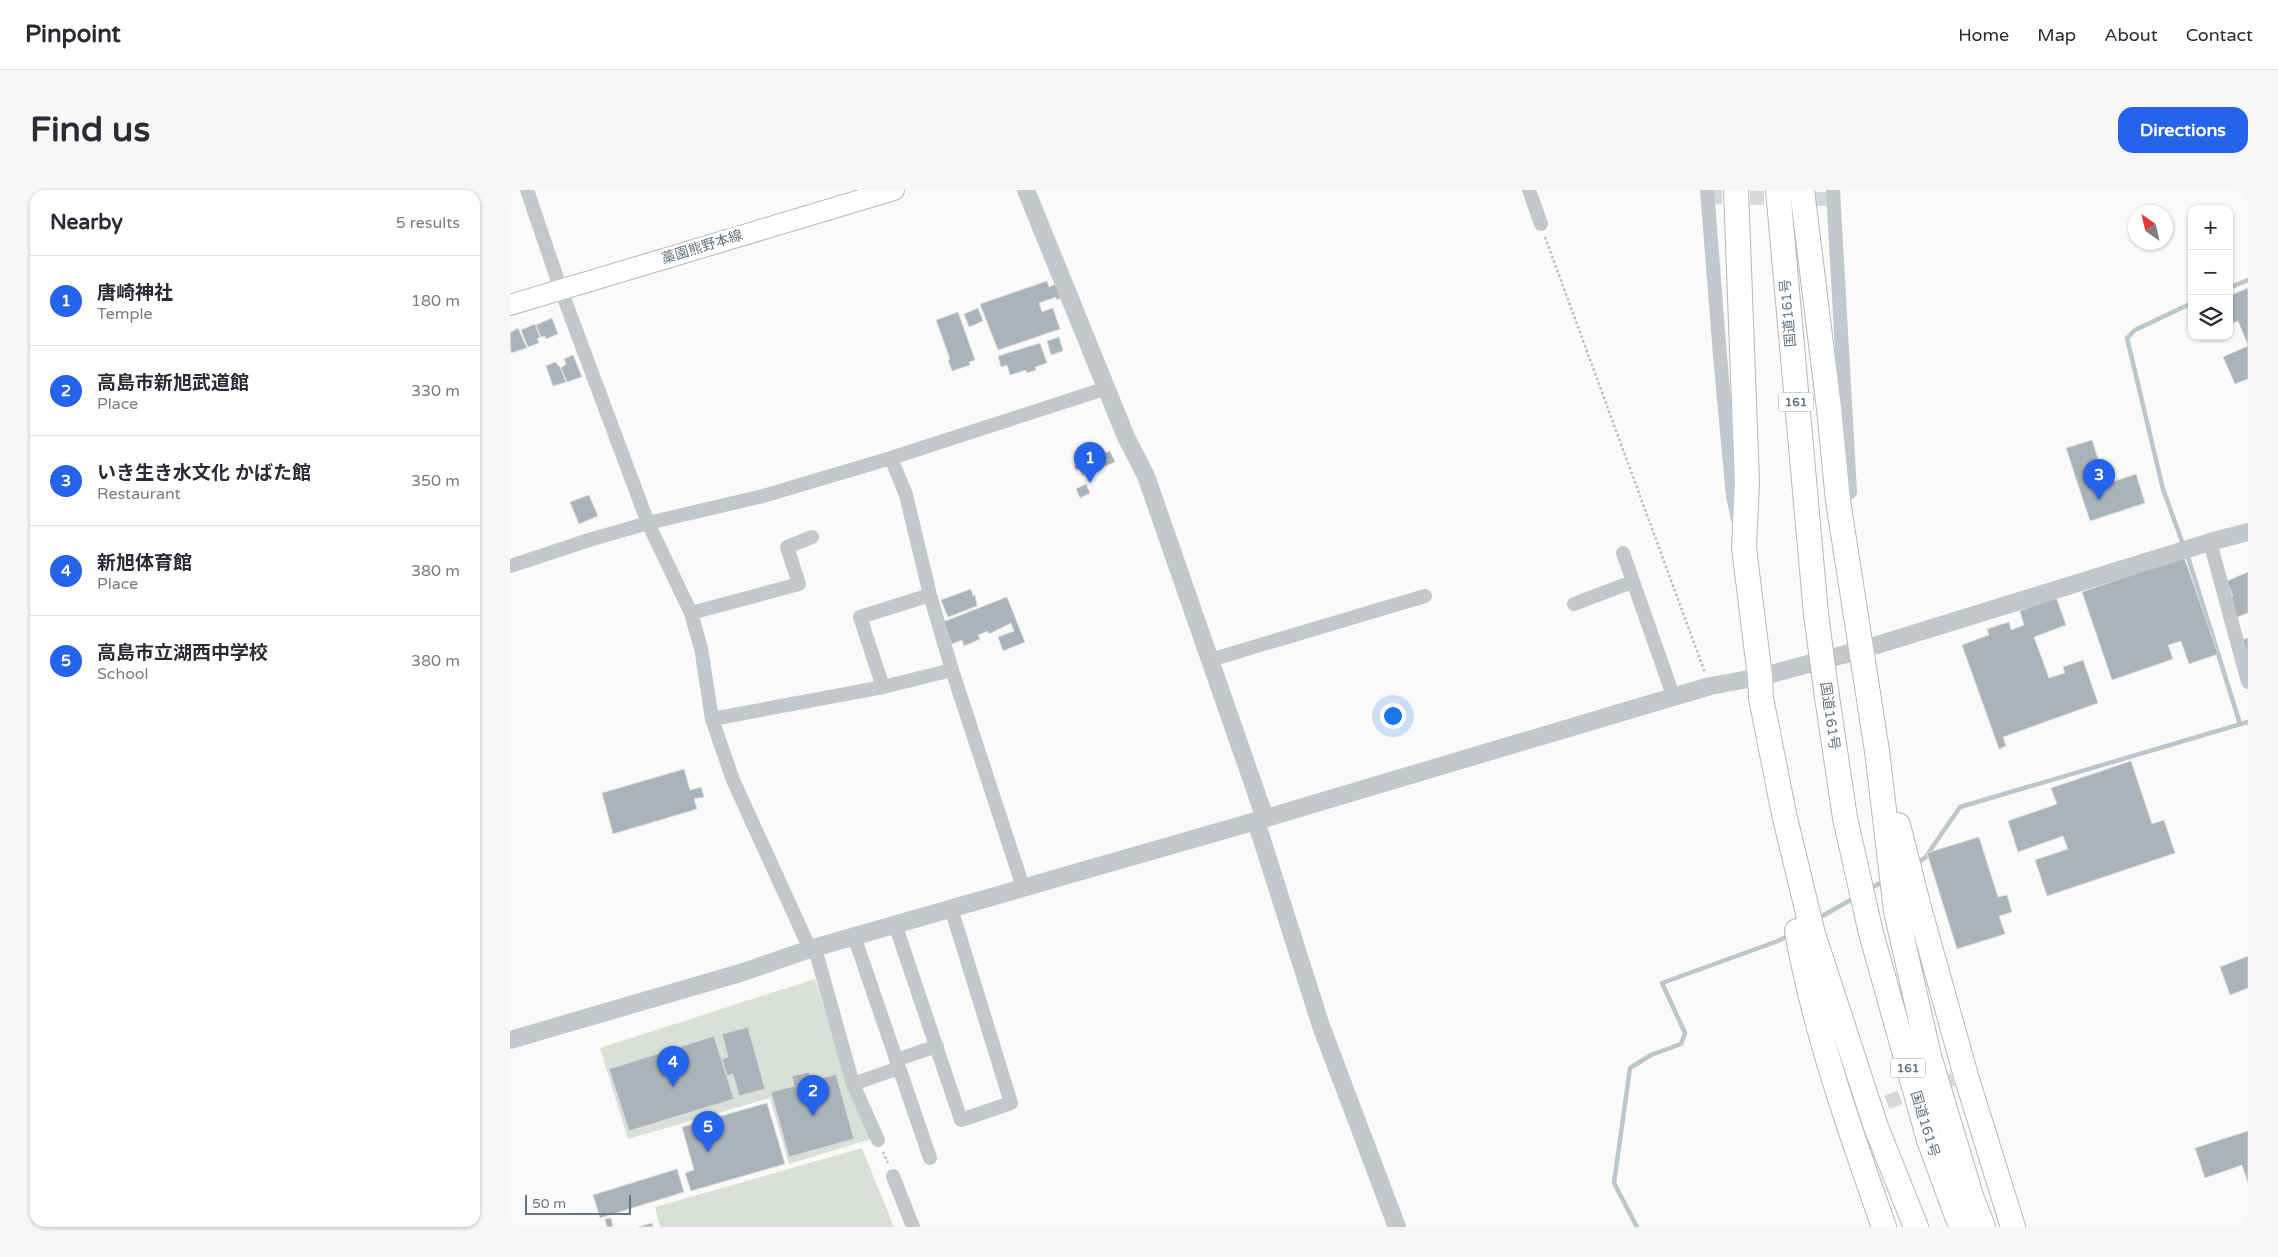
<!DOCTYPE html>
<meta charset="utf-8">
<style>
body{margin:0;font-family:"Varela Round","Noto Sans JP",sans-serif;background:#f7f7f7;color:#2b2b33}
.controls{position:absolute;right:15px;top:15px;display:grid;overflow:hidden;border-radius:10px;box-shadow:0 1px 4px #0004}
.controls button{width:45px;height:45px;display:grid;place-items:center;padding:0;border:0;border-bottom:1px solid #e1e1e2;background:#fff;color:#2b2b33;font:25px sans-serif}
.compass{position:absolute;left:1618px;top:15px;width:45px;height:45px;border-radius:50%;background:#fff;box-shadow:0 1px 4px #0004;rotate:326deg}
.scale{position:absolute;left:15px;bottom:12px;width:106px;box-sizing:border-box;padding-left:5px;border:2px solid #657683;border-top:0;font-size:14px;line-height:18px;white-space:nowrap;color:#657683;-webkit-text-stroke:4px #fff;paint-order:stroke}
.you{position:absolute;left:882px;top:525px;width:18px;height:18px;margin:-12px;border:4px solid #fff;border-radius:50%;background:#1a73e8;box-shadow:0 0 0 8px #1a73e833}
.badge{display:grid;place-items:center;width:32px;height:32px;border-radius:50%;background:#2563eb;color:#fff;font-size:16px;font-weight:700}
.pin{position:absolute;translate:-50% -41px;filter:drop-shadow(0 1px 2px #0008)}
.pin::after{content:'';position:absolute;top:26px;width:18px;height:15px;background:inherit;clip-path:polygon(0 0,100% 0,50% 100%)}
.list{margin:0;padding:0;list-style:none}
h2{display:flex;justify-content:space-between;align-items:center;height:65px;margin:0;padding:0 20px;font-size:21px}
h2 small{font-size:16px;font-weight:400;color:#7c7c81}
.list li{display:grid;grid-template-columns:32px 1fr auto;gap:15px;align-items:center;box-sizing:border-box;height:90px;padding:0 20px;border-top:1px solid #e1e1e2}
.list b{display:block;font-size:19px;white-space:nowrap}
.list p{margin:0;font-size:16px;white-space:nowrap;color:#7c7c81}
.list em{font-size:16px;font-style:normal;color:#7c7c81}
.icon{flex:none;width:28px;height:28px;fill:none;stroke:currentColor;stroke-width:2;stroke-linecap:round;stroke-linejoin:round}
.map{position:relative;flex:none;width:1738px;height:1037px;overflow:hidden;border-radius:15px}
header{display:flex;align-items:center;gap:30px;box-sizing:border-box;height:70px;padding:0 25px;background:#fff;border-bottom:1px solid #e1e1e2}
header strong{font-size:24px}
nav{display:flex;gap:28px;margin-inline-start:auto;font-size:18px}
.intro{display:flex;align-items:center;justify-content:space-between;box-sizing:border-box;height:120px;padding:0 30px}
h1{margin:0;font-size:35px}
.button{padding:12px 22px;border-radius:15px;background:#2563eb;color:#fff;font-size:18px;font-weight:700}
main{display:flex;gap:30px;padding:0 30px}
aside{flex:1;background:#fff;border-radius:15px;box-shadow:0 1px 4px #0004}
.map>svg:first-child{display:block}
.green{fill:#dadfd7}
.lines{fill:none;stroke-linecap:round;stroke-linejoin:round}
.stream{stroke:#bbc7cb;stroke-width:4.5}
.building{fill:#aab3b9;stroke:#dcdcda}
.minor-tunnel{stroke:#d5d9db;stroke-width:14;stroke-dasharray:14 7;stroke-linecap:butt}
.secondary-casing{stroke:#b3babf;stroke-width:22}
.trunk-casing{stroke:#b4b9bd;stroke-width:26}
.path{stroke:#bbbfc2;stroke-width:2.5;stroke-dasharray:2.5 2.5;stroke-linecap:butt}
.minor{stroke:#c3c8cc;stroke-width:14}
.tertiary{stroke:#c3c8cc;stroke-width:18}
.secondary{stroke:#fff;stroke-width:20}
.trunk{stroke:#fff;stroke-width:24}
.trunk-bridge-casing{stroke:#b4b9bd;stroke-width:26;stroke-linecap:butt}
.trunk-bridge{stroke:#fff;stroke-width:24}
.labels{text-anchor:middle;dominant-baseline:central;stroke-width:5;stroke-linejoin:round;paint-order:stroke}
.shield{fill:#fff;stroke:#939fa8;stroke-width:1}
.shield-label{font-size:12px;font-weight:bold;fill:#657683}
.street-label{font-size:14px;fill:#657683;stroke:#fff}
</style>
<header>
<strong>Pinpoint</strong>
<nav><a>Home</a><a>Map</a><a>About</a><a>Contact</a></nav>
</header>
<div class="intro"><h1>Find us</h1><a class="button">Directions</a></div>
<main>
<aside>
<h2>Nearby<small>5 results</small></h2>
<ul class="list">
<li><span class="badge">1</span><div><b>唐崎神社</b><p>Temple</p></div><em>180 m</em></li>
<li><span class="badge">2</span><div><b>高島市新旭武道館</b><p>Place</p></div><em>330 m</em></li>
<li><span class="badge">3</span><div><b>いき生き水文化 かばた館</b><p>Restaurant</p></div><em>350 m</em></li>
<li><span class="badge">4</span><div><b>新旭体育館</b><p>Place</p></div><em>380 m</em></li>
<li><span class="badge">5</span><div><b>高島市立湖西中学校</b><p>School</p></div><em>380 m</em></li>
</ul>
</aside>
<div class="map">
<svg width="1738" height="1037" viewBox="0 0 1738 1037">
<rect width="100%" height="100%" fill="#fafaf8"/>
<path class="green" d="M 305,789 L 340,899 L 361,949 L 279,974 L 260,908 L 118,949 L 90,858 Z
M 352,958 L 384,1037 L 150,1037 L 145,1017 Z"/>
<g class="lines">
<path class="stream" d="M 1719,98 L 1738,90
M 1674,357 L 1653,299 L 1617,148 L 1625,140 L 1682,113
M 1677,364 L 1730,534
M 1405,674 L 1415,668 L 1450,617 L 1738,532
M 1359,699 L 1375,691
M 1307,729 L 1346,707
M 1127,1037 L 1104,993 L 1120,878 L 1141,865 L 1171,854 L 1175,843 L 1152,793 L 1268,751 L 1281,744"/>
</g>
<path class="building" d="M 537,91 L 539,97 L 546,94 L 551,108 L 547,110 L 546,107 L 529,113 L 532,122 L 543,118 L 550,139 L 488,160 L 470,114 Z
M 1738,98 L 1738,155 L 1728,131 L 1719,135 L 1719,106 Z
M 468,118 L 473,131 L 459,137 L 454,124 Z
M 448,122 L 465,170 L 459,172 L 460,175 L 442,181 L 438,170 L 440,169 L 426,130 Z
M 42,128 L 48,144 L 36,149 L 35,146 L 31,147 L 26,135 Z
M 25,134 L 30,147 L 27,149 L 29,153 L 18,157 L 11,140 Z
M 8,138 L 17,158 L 1,163 L 0,143 Z
M 549,147 L 553,161 L 541,165 L 537,151 Z
M 530,153 L 537,173 L 525,177 L 526,180 L 517,183 L 516,180 L 500,185 L 497,175 L 491,177 L 488,166 Z
M 1738,156 L 1738,189 L 1725,194 L 1713,167 Z
M 63,165 L 72,187 L 57,192 L 51,178 L 56,174 L 54,169 Z
M 45,172 L 50,177 L 56,192 L 43,196 L 36,176 Z
M 1582,250 L 1596,294 L 1626,284 L 1635,313 L 1580,331 L 1556,258 Z
M 600,261 L 605,272 L 572,286 L 570,279 L 566,280 L 564,276 Z
M 576,294 L 580,303 L 570,308 L 566,299 Z
M 79,305 L 88,326 L 69,334 L 60,312 Z
M 1674,367 L 1708,464 L 1679,474 L 1671,451 L 1658,455 L 1663,469 L 1602,490 L 1572,402 Z
M 1738,382 L 1738,423 L 1725,428 L 1717,408 L 1723,406 L 1717,391 Z
M 461,399 L 463,406 L 465,405 L 467,416 L 438,427 L 431,410 Z
M 497,407 L 515,452 L 493,461 L 488,447 L 504,441 L 501,433 L 479,444 L 478,441 L 468,445 L 470,449 L 454,456 L 452,450 L 442,454 L 433,432 Z
M 1546,407 L 1556,435 L 1524,447 L 1539,488 L 1555,483 L 1553,477 L 1573,470 L 1588,513 L 1493,547 L 1496,556 L 1489,559 L 1452,455 L 1479,445 L 1477,439 L 1499,432 L 1501,440 L 1514,435 L 1510,421 Z
M 1738,448 L 1738,469 L 1731,450 Z
M 1621,571 L 1642,634 L 1654,630 L 1665,663 L 1537,706 L 1525,670 L 1558,659 L 1553,646 L 1508,662 L 1498,631 L 1547,614 L 1541,598 Z
M 174,579 L 180,600 L 191,597 L 194,607 L 184,609 L 187,619 L 103,644 L 92,603 Z
M 1469,647 L 1488,707 L 1497,705 L 1502,722 L 1489,726 L 1495,744 L 1447,759 L 1417,663 Z
M 1738,766 L 1738,798 L 1720,805 L 1710,777 Z
M 238,837 L 255,899 L 229,906 L 223,884 L 217,886 L 212,869 L 218,867 L 212,844 Z
M 204,846 L 224,909 L 119,941 L 99,879 Z
M 299,882 L 301,891 L 326,884 L 344,949 L 279,967 L 261,902 L 284,896 L 282,886 Z
M 257,913 L 275,974 L 181,1001 L 175,983 L 184,980 L 172,937 Z
M 1738,941 L 1738,993 L 1732,975 L 1695,988 L 1685,958 Z
M 167,979 L 174,1002 L 90,1028 L 83,1005 Z
M 101,1028 L 103,1037 L 97,1037 L 95,1029 Z
M 142,1033 L 143,1037 L 128,1037 Z"/>
<g class="lines">
<path class="minor-tunnel" d="M 1198,7 L 1323,9
M 1357,919 L 1443,889"/>
<g class="secondary-casing">
<path id="secondary" d="M 0,115 L 384,0"/>
</g>
<g class="trunk-casing">
<path id="trunk" d="M 1226,0 L 1237,292 L 1234,358 L 1250,487 L 1251,508 L 1274,624 L 1303,744 L 1366,937 L 1406,1037
M 1268,0 L 1306,424
M 1292,0 L 1319,219 L 1328,311 L 1367,561 L 1386,721 L 1419,866 L 1462,1009 L 1473,1037
M 1317,507 L 1335,628 L 1361,743 L 1419,950 L 1451,1037
M 1388,635 L 1408,714 L 1456,886 L 1503,1037
M 1287,741 C 1305,843 1340,940 1374,1037"/>
</g>
<path class="path" d="M 1035,47 L 1195,483
M 373,962 L 378,973"/>
<path class="minor" d="M 17,0 L 51,100 L 138,333 L 181,423 L 191,458 L 202,529 L 223,590 L 300,759 L 307,766 L 343,894 L 368,950
M 1019,0 L 1031,34
M 1197,0 L 1210,166 L 1223,306 L 1228,330
M 1323,0 L 1340,302 L 1328,311
M 381,268 L 396,305 L 420,405 L 442,480 L 513,697
M 1700,352 L 1738,492
M 1113,363 L 1164,508
M 0,376 L 79,350 L 138,333 L 253,306 L 381,268 L 597,198
M 1064,414 L 1122,392
M 181,423 L 289,394 L 277,357 L 302,347
M 700,470 L 915,406
M 373,497 L 350,427 L 420,405
M 202,529 L 373,497 L 442,480
M 385,734 L 451,930 L 501,913 L 441,718
M 344,746 L 420,968
M 386,870 L 427,856
M 343,894 L 389,878
M 383,986 L 403,1037"/>
<path class="tertiary" d="M 516,0 L 616,247 L 636,286 L 755,628
M 746,631 L 811,836 L 887,1037
M 0,850 L 230,783 L 300,759 L 746,631 L 1200,496 L 1250,487 L 1351,460 L 1700,352 L 1738,342"/>
<use href="#secondary" class="secondary"/>
<use href="#trunk" class="trunk"/>
<g class="trunk-bridge-casing">
<path id="trunk-bridge" d="M 1306,424 L 1317,507"/>
</g>
<use href="#trunk-bridge" class="trunk-bridge"/>
</g>
<g class="labels">
<g class="shield">
<rect x="1268.5" y="202.5" width="35" height="19" rx="4"/>
<rect x="1380.5" y="868.5" width="35" height="19" rx="4"/>
</g>
<g class="shield-label">
<text x="1286" y="212">161</text>
<text x="1398" y="878">161</text>
</g>
<g class="street-label">
<text transform="translate(192 57) rotate(-17)">藁園熊野本線</text>
<text transform="translate(1278 123) rotate(-95)">国道161号</text>
<text transform="translate(1320 526) rotate(82)">国道161号</text>
<text transform="translate(1415 934) rotate(73)">国道161号</text>
</g>
</g>
</svg>
<div class="controls">
<button>+</button>
<button>−</button>
<button><svg class="icon" aria-label="layers" viewBox="0 0 24 24"><path d="M12 4l9 5-9 5-9-5zM3 14l9 5 9-5"/></svg></button>
</div>
<svg class="compass" viewBox="-18 -18 36 36"><path d="M0-13l5 13h-10z" fill="#e53935"/><path d="M0 13l5-13h-10z" fill="#7c7c81"/></svg>
<div class="scale">50 m</div>
<div class="you"></div>
<div class="pin badge" style="left:580px;top:293px">1</div>
<div class="pin badge" style="left:303px;top:926px">2</div>
<div class="pin badge" style="left:1589px;top:310px">3</div>
<div class="pin badge" style="left:163px;top:897px">4</div>
<div class="pin badge" style="left:198px;top:962px">5</div>
</div>
</main>
